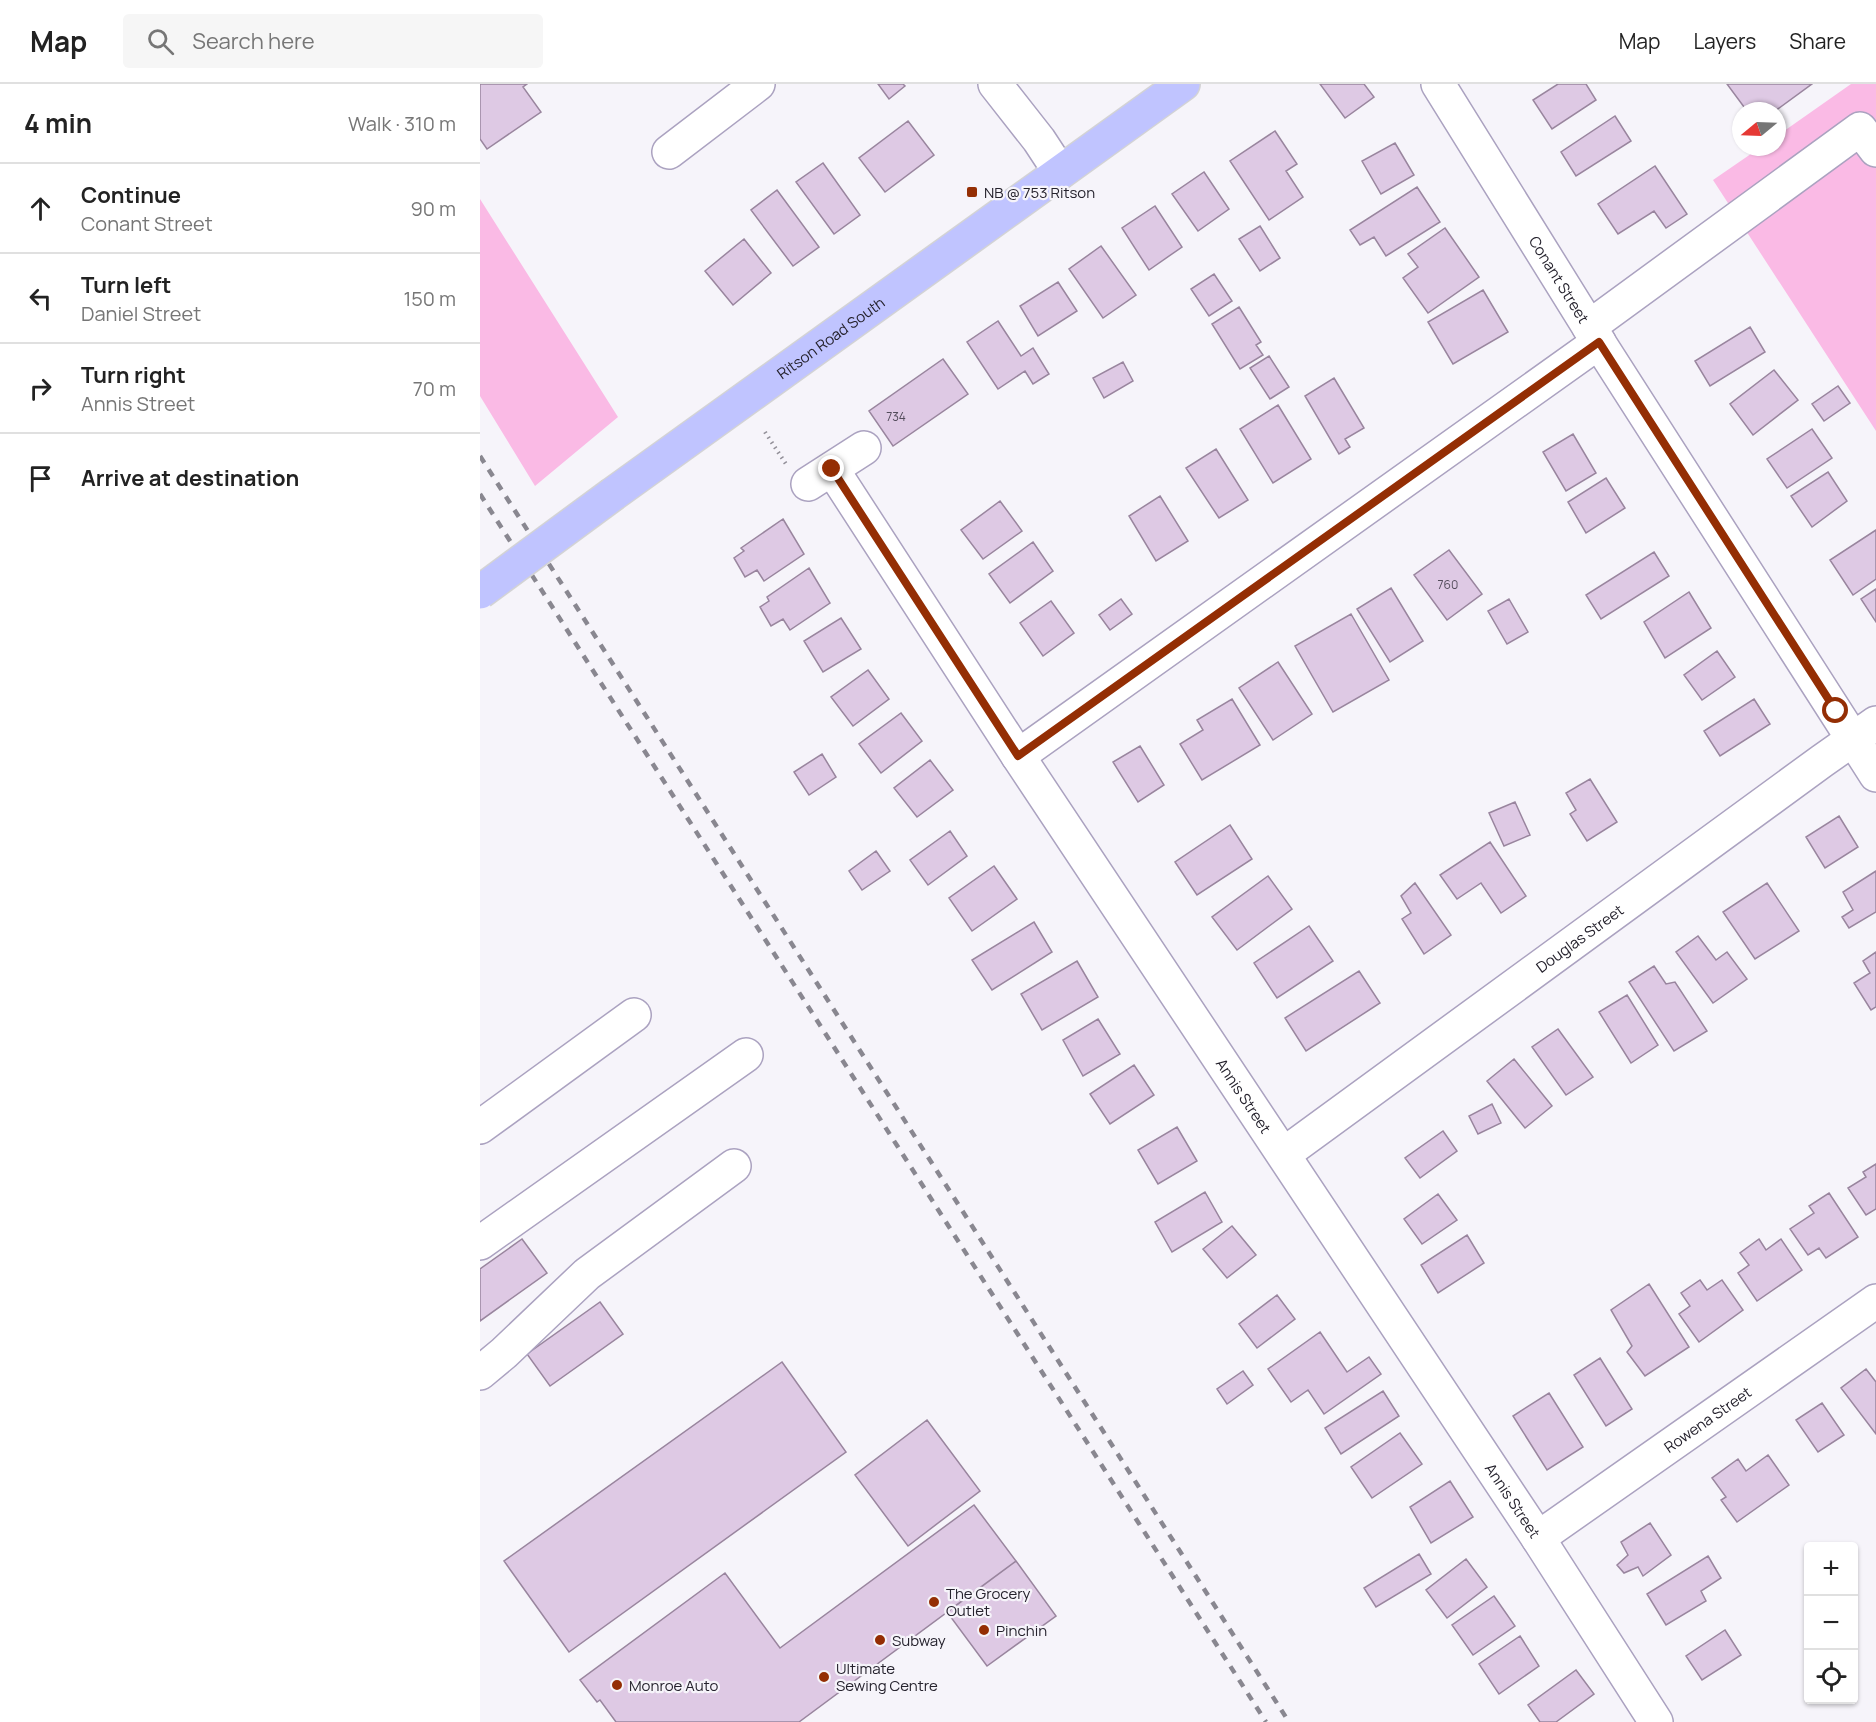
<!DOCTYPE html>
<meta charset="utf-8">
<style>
body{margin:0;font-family:Manrope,sans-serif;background:#f6f6f6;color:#222}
.controls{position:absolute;right:18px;bottom:18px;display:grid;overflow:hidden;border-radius:6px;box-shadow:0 2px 4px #0004}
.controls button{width:54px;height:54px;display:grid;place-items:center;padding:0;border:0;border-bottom:2px solid #e0e0e0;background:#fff;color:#222;font:30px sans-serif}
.compass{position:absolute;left:1252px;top:18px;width:54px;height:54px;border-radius:50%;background:#fff;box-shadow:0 2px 4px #0004;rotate:251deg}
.stop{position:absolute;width:18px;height:18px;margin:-14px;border:4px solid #942e04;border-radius:50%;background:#fff}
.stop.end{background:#942e04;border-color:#fff;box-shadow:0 2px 6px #0008}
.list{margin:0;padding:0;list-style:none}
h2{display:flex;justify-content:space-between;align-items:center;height:78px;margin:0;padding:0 24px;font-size:26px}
h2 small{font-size:20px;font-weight:400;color:#767676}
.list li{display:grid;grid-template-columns:39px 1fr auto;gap:18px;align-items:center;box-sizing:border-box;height:90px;padding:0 24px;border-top:2px solid #e0e0e0}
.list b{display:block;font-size:22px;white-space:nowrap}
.list p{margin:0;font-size:20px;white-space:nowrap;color:#767676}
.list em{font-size:20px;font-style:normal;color:#767676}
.icon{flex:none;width:33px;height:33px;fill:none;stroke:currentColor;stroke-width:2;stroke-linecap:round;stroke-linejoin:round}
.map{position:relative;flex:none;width:1396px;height:1638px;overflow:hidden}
header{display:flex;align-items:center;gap:36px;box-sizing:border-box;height:84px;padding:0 30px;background:#fff;border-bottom:2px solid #e0e0e0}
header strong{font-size:28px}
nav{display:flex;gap:33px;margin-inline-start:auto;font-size:21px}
.search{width:420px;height:54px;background:#f6f6f6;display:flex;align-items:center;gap:15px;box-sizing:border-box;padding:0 21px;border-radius:6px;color:#767676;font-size:22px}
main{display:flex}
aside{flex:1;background:#fff}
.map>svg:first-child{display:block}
.green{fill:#fabae5}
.building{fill:#dec9e4;stroke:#99859e;stroke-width:1.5}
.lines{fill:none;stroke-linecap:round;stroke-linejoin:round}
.minor-casing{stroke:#aba2c0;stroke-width:36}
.major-casing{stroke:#d3d3d5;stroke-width:36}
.path{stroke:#928f98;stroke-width:4;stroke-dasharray:1.5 4.5;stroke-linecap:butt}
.minor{stroke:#fff;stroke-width:33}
.major{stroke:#c0c4ff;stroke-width:33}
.rail{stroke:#898790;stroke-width:4.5;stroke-dasharray:8 8;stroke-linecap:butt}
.major-bridge-casing{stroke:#d3d3d5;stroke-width:36;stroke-linecap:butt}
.major-bridge{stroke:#c0c4ff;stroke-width:33}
.route{stroke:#942e04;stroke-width:8}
.poi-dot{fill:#942e04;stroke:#f6f4fa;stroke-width:2}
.labels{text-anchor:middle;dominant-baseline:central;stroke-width:4.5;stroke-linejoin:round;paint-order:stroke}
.number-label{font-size:12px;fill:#534c5b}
.poi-label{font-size:15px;fill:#25222d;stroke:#f6f4fa;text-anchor:start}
.street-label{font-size:15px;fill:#25222d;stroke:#f6f4fa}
</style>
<header>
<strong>Map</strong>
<div class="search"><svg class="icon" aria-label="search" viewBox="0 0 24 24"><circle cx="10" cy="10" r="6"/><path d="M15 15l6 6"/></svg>Search here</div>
<nav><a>Map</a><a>Layers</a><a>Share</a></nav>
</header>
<main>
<aside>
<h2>4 min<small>Walk · 310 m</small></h2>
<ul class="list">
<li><svg class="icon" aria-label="ahead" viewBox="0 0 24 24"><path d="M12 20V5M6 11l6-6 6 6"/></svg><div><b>Continue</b><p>Conant Street</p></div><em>90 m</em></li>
<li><svg class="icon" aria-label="left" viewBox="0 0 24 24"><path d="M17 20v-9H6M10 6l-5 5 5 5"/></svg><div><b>Turn left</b><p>Daniel Street</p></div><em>150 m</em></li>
<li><svg class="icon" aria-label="right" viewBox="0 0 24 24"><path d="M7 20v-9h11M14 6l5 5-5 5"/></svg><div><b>Turn right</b><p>Annis Street</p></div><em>70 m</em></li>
<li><svg class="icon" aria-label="arrive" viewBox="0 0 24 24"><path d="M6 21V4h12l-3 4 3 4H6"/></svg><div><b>Arrive at destination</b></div></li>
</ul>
</aside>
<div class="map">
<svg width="1396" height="1638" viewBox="0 0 1396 1638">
<rect width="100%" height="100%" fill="#f6f4fa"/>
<path class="green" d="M 1371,0 L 1396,0 L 1396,347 L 1233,96 L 1281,63 L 1297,63 L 1297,52 Z
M 0,115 L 138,333 L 55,402 L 0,312 Z"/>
<path class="building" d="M 0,0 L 47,0 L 43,3 L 61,28 L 7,65 L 0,55 Z
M 398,0 L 423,0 L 425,2 L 409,15 Z
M 840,0 L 884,0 L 894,13 L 865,34 Z
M 1078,0 L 1106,0 L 1116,16 L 1072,45 L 1053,16 Z
M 1247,0 L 1332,0 L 1295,27 L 1267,27 Z
M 1135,32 L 1151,57 L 1096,92 L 1081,68 Z
M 428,37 L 454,71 L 405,108 L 379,74 Z
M 795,47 L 817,80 L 806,87 L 823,113 L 789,136 L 750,77 Z
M 915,59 L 934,91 L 901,110 L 882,77 Z
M 343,79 L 380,131 L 354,150 L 316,98 Z
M 1175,82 L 1207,130 L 1186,144 L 1174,127 L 1138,150 L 1118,120 Z
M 724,88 L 749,125 L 718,147 L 692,110 Z
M 937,103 L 960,138 L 906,172 L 894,153 L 880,161 L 870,146 Z
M 297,106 L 339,163 L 313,182 L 271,126 Z
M 675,122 L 702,163 L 669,186 L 642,144 Z
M 780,142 L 800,174 L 780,187 L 759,155 Z
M 965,144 L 999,193 L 948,229 L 923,194 L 938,183 L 928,170 Z
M 264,155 L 291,189 L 253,221 L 225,187 Z
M 621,162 L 656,211 L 623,234 L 589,185 Z
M 734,190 L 752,217 L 729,232 L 711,205 Z
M 578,198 L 597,227 L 558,252 L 540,222 Z
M 1003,206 L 1028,248 L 973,280 L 948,238 Z
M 759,223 L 781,258 L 776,261 L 783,271 L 760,285 L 732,240 Z
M 518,237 L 541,272 L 553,264 L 569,290 L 553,300 L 545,287 L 518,305 L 487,258 Z
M 1270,243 L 1285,268 L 1230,302 L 1215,277 Z
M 789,272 L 809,303 L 790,315 L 770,284 Z
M 463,275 L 488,310 L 413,362 L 389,327 Z
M 643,278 L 653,297 L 624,314 L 613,294 Z
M 1294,286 L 1318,316 L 1273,351 L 1250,320 Z
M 854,294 L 884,344 L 865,355 L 870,363 L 859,370 L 825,312 Z
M 1358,302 L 1370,319 L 1344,337 L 1332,320 Z
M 798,321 L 831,375 L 793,399 L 760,345 Z
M 1332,345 L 1352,374 L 1307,404 L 1287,375 Z
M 1093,350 L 1116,389 L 1086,407 L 1063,368 Z
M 736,365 L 768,416 L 739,434 L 706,384 Z
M 1348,388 L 1367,417 L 1332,443 L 1311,412 Z
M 1126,394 L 1145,424 L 1106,449 L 1088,418 Z
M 680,412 L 708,457 L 676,477 L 649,432 Z
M 520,417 L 542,447 L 503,475 L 481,446 Z
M 303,435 L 324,470 L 284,497 L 277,486 L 265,493 L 254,474 L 264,467 L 261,464 Z
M 1396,446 L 1396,495 L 1373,511 L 1350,476 Z
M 553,458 L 573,487 L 530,519 L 509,490 Z
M 969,466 L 1002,510 L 967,536 L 934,491 Z
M 1174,468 L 1189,492 L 1121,535 L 1106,511 Z
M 329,484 L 350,519 L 310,546 L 303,535 L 291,542 L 280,523 L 289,517 L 287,513 Z
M 911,504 L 943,557 L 910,578 L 877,525 Z
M 1396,505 L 1396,538 L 1381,515 Z
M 1209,508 L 1231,544 L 1185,574 L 1164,538 Z
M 641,515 L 652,530 L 630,546 L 619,531 Z
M 1029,515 L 1048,548 L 1027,560 L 1008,527 Z
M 571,517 L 594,549 L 563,572 L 540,539 Z
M 871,530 L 909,596 L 853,628 L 815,562 Z
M 361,534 L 381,565 L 343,588 L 324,557 Z
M 1237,567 L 1255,593 L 1222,616 L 1204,591 Z
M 798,578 L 832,630 L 793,656 L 759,604 Z
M 388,586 L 409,615 L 373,642 L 351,613 Z
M 752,615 L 780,661 L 722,696 L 700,660 L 723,646 L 717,636 Z
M 1274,615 L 1290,640 L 1240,672 L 1224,647 Z
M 421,629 L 442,657 L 401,689 L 379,660 Z
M 660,662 L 684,701 L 658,718 L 633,678 Z
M 342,670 L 356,693 L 329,711 L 314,688 Z
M 450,676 L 473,706 L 437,733 L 414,704 Z
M 1110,695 L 1137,738 L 1107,757 L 1090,730 L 1096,726 L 1086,709 Z
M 1035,718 L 1050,751 L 1024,762 L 1009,729 Z
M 1359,732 L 1378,763 L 1345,784 L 1326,753 Z
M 750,741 L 772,775 L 717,811 L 695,778 Z
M 470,747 L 487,772 L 448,801 L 430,776 Z
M 1010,758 L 1046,812 L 1021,829 L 1001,799 L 977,815 L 960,791 Z
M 396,767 L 410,787 L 382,806 L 369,787 Z
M 514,782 L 537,815 L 492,847 L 469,814 Z
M 1396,787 L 1396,828 L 1369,844 L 1362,833 L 1373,826 L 1363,808 Z
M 788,792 L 812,825 L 757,866 L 732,833 Z
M 935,799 L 971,851 L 944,870 L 922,835 L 931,829 L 921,812 Z
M 1287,799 L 1319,847 L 1275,875 L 1243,828 Z
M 554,838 L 572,868 L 512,906 L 492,876 Z
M 829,842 L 853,877 L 797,914 L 774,879 Z
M 1218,852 L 1236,876 L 1247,868 L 1267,895 L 1233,919 L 1196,868 Z
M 1396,868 L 1396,923 L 1391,926 L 1374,899 L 1390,889 L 1383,877 Z
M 597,877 L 618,913 L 562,946 L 541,910 Z
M 1174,882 L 1186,900 L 1195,898 L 1227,947 L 1194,967 L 1149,898 Z
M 879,887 L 900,919 L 826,967 L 805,934 Z
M 1147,911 L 1178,961 L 1151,979 L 1119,928 Z
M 618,935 L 640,970 L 603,992 L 583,956 Z
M 1078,945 L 1113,993 L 1086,1011 L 1052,963 Z
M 1034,975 L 1072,1022 L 1045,1044 L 1007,997 Z
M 654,981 L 674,1011 L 630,1040 L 610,1010 Z
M 1012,1020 L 1021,1039 L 998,1050 L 989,1032 Z
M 697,1043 L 717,1077 L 678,1100 L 658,1066 Z
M 963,1047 L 977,1067 L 940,1094 L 925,1074 Z
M 1396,1080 L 1396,1125 L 1386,1131 L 1368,1104 L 1386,1093 L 1383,1088 Z
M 725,1108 L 742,1138 L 692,1168 L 675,1138 Z
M 1349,1109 L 1378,1153 L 1346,1174 L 1339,1164 L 1328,1171 L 1310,1145 L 1334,1129 L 1329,1122 Z
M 958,1110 L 977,1136 L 942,1160 L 924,1135 Z
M 752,1142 L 776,1171 L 747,1194 L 723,1165 Z
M 987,1151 L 1004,1179 L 958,1209 L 941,1181 Z
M 42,1155 L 67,1189 L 0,1237 L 0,1185 Z
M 1279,1155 L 1286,1166 L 1301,1155 L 1322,1186 L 1277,1217 L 1258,1189 L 1269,1181 L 1260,1169 Z
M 1220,1196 L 1227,1206 L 1242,1196 L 1263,1226 L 1219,1258 L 1199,1230 L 1210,1222 L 1201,1209 Z
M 1169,1200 L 1209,1263 L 1165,1292 L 1147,1268 L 1152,1262 L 1131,1226 Z
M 797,1211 L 815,1235 L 777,1264 L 759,1240 Z
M 120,1218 L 143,1250 L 70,1302 L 47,1270 Z
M 840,1248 L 867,1288 L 889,1273 L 901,1290 L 844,1330 L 828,1306 L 811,1318 L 788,1285 Z
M 1120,1274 L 1152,1325 L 1126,1342 L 1094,1291 Z
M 302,1278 L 366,1368 L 89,1568 L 24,1477 Z
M 1386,1285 L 1396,1298 L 1396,1350 L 1361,1304 Z
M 763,1287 L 773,1301 L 747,1320 L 737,1305 Z
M 903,1307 L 919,1332 L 861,1370 L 845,1344 Z
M 1069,1309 L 1103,1363 L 1067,1386 L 1033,1332 Z
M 1342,1319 L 1364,1351 L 1338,1368 L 1316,1336 Z
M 447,1336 L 500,1407 L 428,1462 L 375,1391 Z
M 920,1349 L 942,1380 L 892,1414 L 871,1383 Z
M 1288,1371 L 1309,1401 L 1257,1438 L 1241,1416 L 1246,1413 L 1232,1394 L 1258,1375 L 1266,1387 Z
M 970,1397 L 993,1433 L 951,1459 L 930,1423 Z
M 494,1421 L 536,1477 L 319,1638 L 136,1638 L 120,1616 L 117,1618 L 100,1596 L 245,1489 L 300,1564 Z
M 1170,1439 L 1191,1471 L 1163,1492 L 1158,1483 L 1144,1489 L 1137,1481 L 1148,1471 L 1141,1458 Z
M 939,1470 L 951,1490 L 896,1523 L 884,1504 Z
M 1228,1472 L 1241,1494 L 1221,1507 L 1226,1517 L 1186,1541 L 1167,1510 Z
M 986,1475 L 1007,1503 L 967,1534 L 946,1506 Z
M 536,1477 L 576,1532 L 507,1582 L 467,1528 Z
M 1014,1512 L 1035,1542 L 993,1571 L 972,1541 Z
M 1245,1546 L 1261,1571 L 1222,1596 L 1206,1572 Z
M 1040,1552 L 1059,1582 L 1019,1610 L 999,1580 Z
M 1096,1586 L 1114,1610 L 1076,1638 L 1060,1638 L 1048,1621 Z"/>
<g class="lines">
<g class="minor-casing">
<g id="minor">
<path d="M 515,0 L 559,56 L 580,88"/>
<path id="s1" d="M 958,0 L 1109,243 L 1396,691"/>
<path d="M 189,68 L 278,0"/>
<path d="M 1109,243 L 1380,45 L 1396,66"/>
<path id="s2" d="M 352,385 L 538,672 L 1058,1454 L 1176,1638"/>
<path d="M 328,400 L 384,364"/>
<path d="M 538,672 L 1119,258"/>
<path d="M 0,1043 L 154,931"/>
<path id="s3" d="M 804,1070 L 1342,677 L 1396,639"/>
<path d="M 0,1159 L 266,971"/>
<path d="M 0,1289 L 24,1269 L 107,1190 L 254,1082"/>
<path id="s4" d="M 1058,1454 L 1396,1217"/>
</g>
</g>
<g class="major-casing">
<g id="major">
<path id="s5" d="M 133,410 L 703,0"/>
</g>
</g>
<path class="path" d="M 285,348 L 306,380"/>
<use href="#minor" class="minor"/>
<use href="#major" class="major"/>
<path class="rail" d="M 0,372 L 809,1638
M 0,410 L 786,1638"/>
<g class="major-bridge-casing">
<path id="major-bridge" d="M 0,508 L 133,410"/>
</g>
<use href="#major-bridge" class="major-bridge"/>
</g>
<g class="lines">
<path class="route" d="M 352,385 L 538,672 L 1119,258 L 1356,627"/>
</g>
<g class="poi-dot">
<rect x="486" y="102" width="12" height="12" rx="3"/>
<circle cx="454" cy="1518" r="6"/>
<circle cx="504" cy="1546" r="6"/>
<circle cx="400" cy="1556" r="6"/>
<circle cx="344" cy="1593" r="6"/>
<circle cx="137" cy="1601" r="6"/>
</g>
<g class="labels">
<g class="number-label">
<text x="416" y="332">734</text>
<text x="968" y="500">760</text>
</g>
<g class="poi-label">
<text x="504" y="108">NB @ 753 Ritson</text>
<text x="466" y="1509">The Grocery<tspan x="466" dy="17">Outlet</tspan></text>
<text x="516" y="1546">Pinchin</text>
<text x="412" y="1556">Subway</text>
<text x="356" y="1584">Ultimate<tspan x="356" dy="17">Sewing Centre</tspan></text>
<text x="149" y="1601">Monroe Auto</text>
</g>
<g class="street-label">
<text stroke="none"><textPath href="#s1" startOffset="230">Conant Street</textPath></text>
<text stroke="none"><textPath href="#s5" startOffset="268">Ritson Road South</textPath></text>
<text stroke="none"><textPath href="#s3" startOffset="366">Douglas Street</textPath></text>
<text stroke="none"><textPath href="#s2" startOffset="750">Annis Street</textPath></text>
<text stroke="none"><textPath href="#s4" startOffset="207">Rowena Street</textPath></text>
<text stroke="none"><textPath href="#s2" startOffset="1236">Annis Street</textPath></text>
</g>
</g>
</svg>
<div class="controls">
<button>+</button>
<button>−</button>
<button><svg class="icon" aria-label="locate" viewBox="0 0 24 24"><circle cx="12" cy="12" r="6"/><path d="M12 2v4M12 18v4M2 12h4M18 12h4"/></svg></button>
</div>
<svg class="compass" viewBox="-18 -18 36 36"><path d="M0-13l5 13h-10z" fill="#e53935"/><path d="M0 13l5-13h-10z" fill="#767676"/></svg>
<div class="stop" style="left:1356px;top:627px"></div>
<div class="stop end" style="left:352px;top:385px"></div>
</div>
</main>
